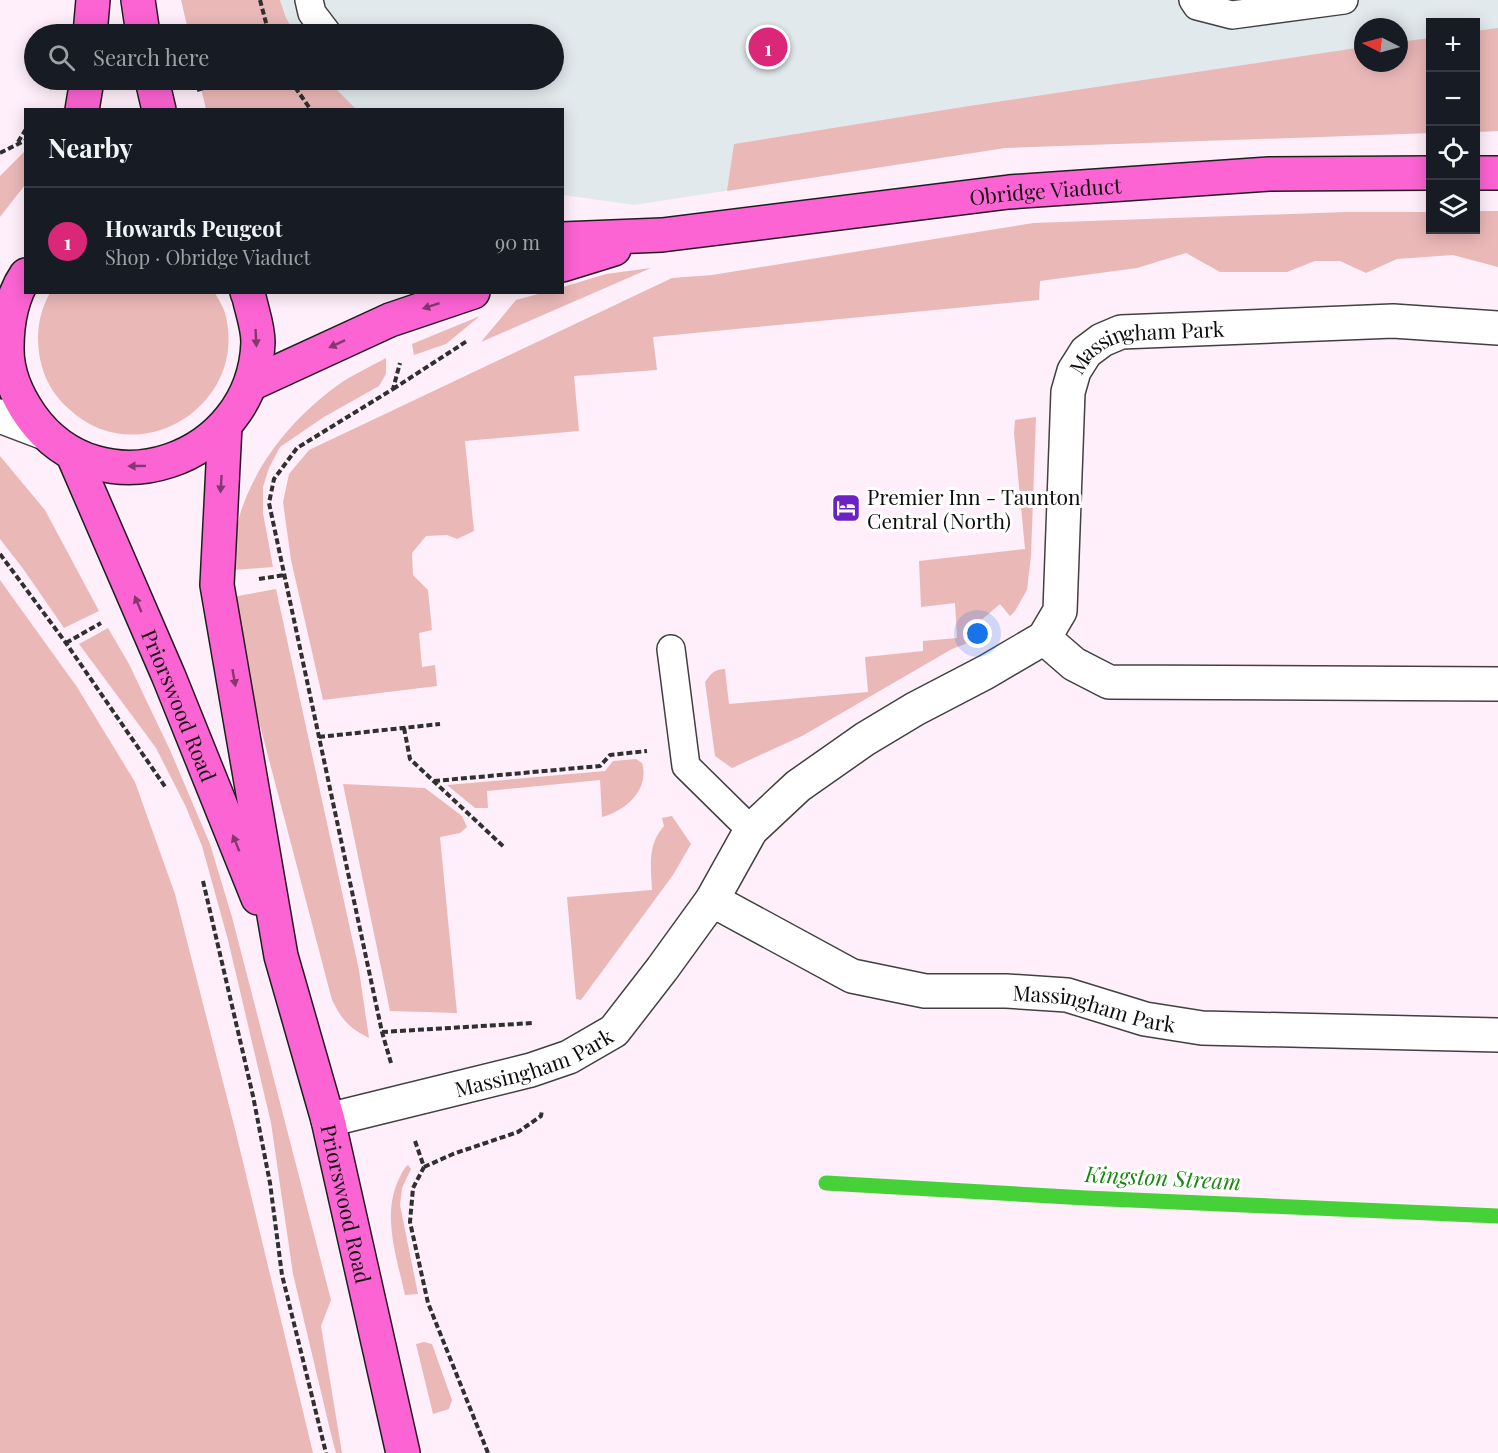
<!DOCTYPE html>
<meta charset="utf-8">
<style>
body{margin:0;font-family:"Playfair Display",serif;background:#242831;color:#f1f3f6}
.controls{position:absolute;right:18px;top:18px;display:grid;overflow:hidden;border-radius:0px;box-shadow:0 3px 15px #0003}
.controls button{width:54px;height:54px;display:grid;place-items:center;padding:0;border:0;border-bottom:2px solid #363941;background:#171b24;color:#f1f3f6;font:30px sans-serif}
.compass{position:absolute;left:1354px;top:18px;width:54px;height:54px;border-radius:50%;background:#171b24;box-shadow:0 3px 15px #0003;rotate:276deg}
.you{position:absolute;left:978px;top:634px;width:21px;height:21px;margin:-15px;border:4px solid #fff;border-radius:50%;background:#1a73e8;box-shadow:0 0 0 9px #1a73e833}
.badge{display:grid;place-items:center;width:39px;height:39px;border-radius:50%;background:#db2777;color:#fff;font-size:20px;font-weight:700}
.pin{position:absolute;translate:-50% -50%;border:3px solid #fff;box-shadow:0 2px 6px #0006}
.list{margin:0;padding:0;list-style:none}
h2{display:flex;justify-content:space-between;align-items:center;height:78px;margin:0;padding:0 24px;font-size:26px}
h2 small{font-size:20px;font-weight:400;color:#9ea1a6}
.list li{display:grid;grid-template-columns:39px 1fr auto;gap:18px;align-items:center;box-sizing:border-box;height:108px;padding:0 24px;border-top:2px solid #363941}
.list b{display:block;font-size:22px;white-space:nowrap}
.list p{margin:0;font-size:20px;white-space:nowrap;color:#9ea1a6}
.list em{font-size:20px;font-style:normal;color:#9ea1a6}
.icon{flex:none;width:33px;height:33px;fill:none;stroke:currentColor;stroke-width:2;stroke-linecap:round;stroke-linejoin:round}
.map{position:relative;flex:none;width:1498px;height:1453px;overflow:hidden}
.search{position:absolute;background:#171b24;box-shadow:0 3px 15px #0003;left:24px;top:24px;width:540px;height:66px;display:flex;align-items:center;gap:15px;box-sizing:border-box;padding:0 21px;border-radius:33px;color:#9ea1a6;font-size:22px}
.panel{position:absolute;background:#171b24;box-shadow:0 3px 15px #0003;left:24px;top:108px;width:540px;height:186px;border-radius:0px}
.map>svg:first-child{display:block}
.industrial{fill:#e2e9ed;fill-rule:evenodd}
.green{fill:#ebb8b8}
.lines{fill:none;stroke-linecap:round;stroke-linejoin:round}
.stream{stroke:#46d138;stroke-width:15}
.service-casing{stroke:#414141;stroke-width:30}
.minor-casing{stroke:#414141;stroke-width:36}
.primary-casing{stroke:#1f1f1f;stroke-width:36}
.path{stroke:#303030;stroke-width:4;stroke-dasharray:6 3;stroke-linecap:butt}
.service{stroke:#fff;stroke-width:27}
.minor{stroke:#fff;stroke-width:33}
.primary{stroke:#fc63d3;stroke-width:33}
.oneway{fill:#853870}
.labels{text-anchor:middle;dominant-baseline:central;stroke-width:6;stroke-linejoin:round;paint-order:stroke}
.street-label{font-size:21px;fill:#0e0e0e;stroke:#fff}
.poi-label{font-size:21px;fill:#0e0e0e;stroke:#fff;text-anchor:start}
.water-label{font-size:22px;font-style:italic;fill:#1a8713;stroke:#fff}
</style>
<div class="map">
<svg width="1498" height="1453" viewBox="0 0 1498 1453">
<rect width="100%" height="100%" fill="#ffeffa"/>
<path class="industrial" d="M 280,0 L 1498,0 L 1498,131 L 1476,132 L 1476,22 L 1430,22 L 1430,133 L 1005,148 L 634,205 L 563,195 L 562,110 L 356,109 L 327,80 L 554,80 L 554,34 L 296,34 L 286,18 ZM 1363,27 L 1399,27 L 1399,63 L 1363,63 Z"/>
<path class="green" d="M 181,0 L 280,0 L 286,18 L 296,34 L 189,34 Z
M 1498,28 L 1498,131 L 1476,132 L 1476,31 Z
M 1430,38 L 1430,133 L 1005,148 L 727,191 L 734,144 L 969,106 L 1363,47 L 1363,63 L 1399,63 L 1399,42 Z
M 199,80 L 327,80 L 356,109 L 206,109 Z
M 25,151 L 25,185 L 0,217 L 0,176 Z
M 1476,211 L 1498,211 L 1498,267 L 1453,255 L 1397,259 L 1366,273 L 1340,261 L 1315,261 L 1287,272 L 1220,272 L 1186,253 L 1137,268 L 1040,281 L 1039,300 L 653,337 L 657,370 L 574,376 L 579,431 L 465,441 L 474,531 L 457,539 L 447,535 L 426,536 L 412,553 L 413,575 L 428,590 L 432,630 L 419,633 L 422,667 L 435,665 L 437,686 L 323,700 L 291,560 L 283,502 L 289,474 L 309,450 L 672,278 L 712,275 L 1033,223 L 1345,212 L 1430,212 L 1430,230 L 1476,230 Z
M 651,268 L 481,342 L 516,300 L 542,293 L 562,292 L 563,287 L 606,274 Z
M 50,293 L 215,293 C 218,299 223,306 225,313 C 250,405 138,474 69,409 C 56,398 47,384 42,367 C 35,342 37,315 50,293 Z
M 480,316 L 446,344 L 414,355 L 412,344 Z
M 386,358 L 386,374 L 379,386 L 324,417 L 280,447 L 269,468 L 263,487 L 263,513 L 273,567 L 233,570 C 235,551 235,529 241,511 C 258,460 294,417 338,385 C 352,375 370,367 386,358 Z
M 1036,417 L 1031,556 L 1027,590 L 1015,611 L 1010,616 L 1000,604 L 979,622 L 989,635 L 952,649 L 802,736 L 732,768 L 715,756 L 705,682 C 711,674 714,669 725,669 L 729,704 L 868,692 L 865,657 L 923,651 L 923,641 L 957,638 L 955,603 L 921,607 L 919,561 L 1025,549 L 1014,433 L 1015,420 Z
M 0,456 L 45,510 L 99,611 L 64,628 L 24,570 L 0,539 Z
M 0,580 L 77,687 L 135,782 L 175,894 L 236,1133 L 313,1453 L 0,1453 Z
M 276,589 L 359,970 L 369,1038 C 349,1028 342,1020 332,1000 L 235,630 L 232,597 Z
M 108,628 L 129,664 L 170,750 L 210,844 L 232,917 L 331,1300 L 321,1326 L 342,1453 L 336,1453 L 330,1430 L 293,1274 L 271,1123 L 228,940 L 202,846 L 185,805 L 156,748 L 79,644 Z
M 636,759 L 642,763 C 650,790 625,811 602,817 L 600,780 L 487,791 L 488,808 L 475,808 L 447,785 L 605,771 L 613,761 Z
M 343,784 L 425,788 L 462,816 L 467,827 L 460,833 L 440,837 L 457,1013 L 390,1011 Z
M 672,816 L 691,844 L 673,875 L 581,1000 L 576,999 L 567,897 L 652,890 C 651,866 647,845 664,826 L 662,818 Z
M 408,1165 L 411,1169 L 402,1188 L 400,1205 L 418,1294 L 405,1295 C 397,1258 382,1217 398,1181 C 401,1175 403,1169 408,1165 Z
M 424,1342 L 432,1344 L 452,1400 L 449,1409 L 433,1414 L 416,1344 Z"/>
<g class="lines">
<path class="stream" d="M 826,1183 L 1086,1198 L 1498,1216"/>
<g class="service-casing">
<path id="service" d="M 309,0 L 312,13 L 328,34
M 1193,0 L 1197,6 L 1232,15 L 1344,0
M 671,649 L 686,766 L 751,830"/>
</g>
<g class="minor-casing">
<g id="minor">
<path d="M 0,416 L 42,432"/>
<path d="M 1044,638 L 1074,664 L 1109,682 L 1498,684"/>
<path id="s1" d="M 712,900 L 852,976 L 925,991 L 1006,991 L 1067,995 L 1145,1019 L 1202,1028 L 1498,1035"/>
<path id="s2" d="M 328,1120 L 531,1070 L 569,1057 L 614,1031 L 662,969 L 712,900 L 751,830 L 798,786 L 865,739 L 915,709 L 986,672 L 1044,638 L 1060,611 L 1068,392 L 1074,371 L 1086,352 L 1102,340 L 1121,332 L 1393,321 L 1498,328"/>
</g>
</g>
<g class="primary-casing">
<g id="primary">
<path d="M 138,0 L 143,34"/>
<path d="M 90,34 L 93,0"/>
<path d="M 152,80 L 159,110"/>
<path d="M 82,110 L 87,80"/>
<path d="M 1476,173 L 1498,173"/>
<path id="s3" d="M 562,239 L 662,235 L 1009,192 L 1269,174 L 1430,173"/>
<path d="M 562,265 L 614,249"/>
<path d="M 26,275 C 11,297 7,323 7,349 C 7,373 17,396 31,416 C 101,514 254,462 258,342 C 258,327 252,311 249,297 L 247,292"/>
<path d="M 251,384 L 390,320 L 473,292"/>
<path id="s4" d="M 225,426 L 217,585 L 281,956 L 328,1120 L 403,1453"/>
<path id="s5" d="M 73,455 L 169,677 L 258,898"/>
</g>
</g>
<path class="path" d="M 260,0 L 269,34
M 290,80 L 311,110
M 197,90 L 234,80
M 18,142 L 26,129
M 0,153 L 26,140
M 393,389 L 467,341
M 0,554 L 66,643 L 166,788
M 259,579 L 285,575
M 66,643 L 101,623
M 404,728 L 410,759 L 505,848
M 319,737 L 440,724
M 434,781 L 600,766 L 610,755 L 647,751
M 203,881 L 253,1096 L 270,1183 L 282,1275 L 326,1453
M 382,1032 L 533,1023
M 391,1063 L 382,1032 L 269,503 L 274,479 L 297,448 L 393,389 L 400,363
M 415,1141 L 424,1167 L 413,1188 L 410,1222 L 428,1303 L 488,1453
M 424,1167 L 453,1154 L 518,1132 L 541,1116 L 542,1110"/>
<use href="#service" class="service"/>
<use href="#minor" class="minor"/>
<use href="#primary" class="primary"/>
</g>
<defs><path id="oneway-solid" d="M-6-.8H1V-3.2L6.5 0L1 3.2V.8H-6Z" transform="scale(1.5)"/></defs>
<g class="oneway">
<use href="#oneway-solid" transform="translate(431 306) rotate(162)"/>
<use href="#oneway-solid" transform="translate(256 338) rotate(87)"/>
<use href="#oneway-solid" transform="translate(337 344) rotate(155)"/>
<use href="#oneway-solid" transform="translate(137 466) rotate(179)"/>
<use href="#oneway-solid" transform="translate(221 484) rotate(94)"/>
<use href="#oneway-solid" transform="translate(138 604) rotate(-113)"/>
<use href="#oneway-solid" transform="translate(234 678) rotate(80)"/>
<use href="#oneway-solid" transform="translate(236 843) rotate(-112)"/>
</g>
<defs>
<g id="hotel-square" transform="scale(1.5)"><rect x="-9" y="-9" width="18" height="18" rx="4" fill="#6c22c2" stroke="#fff"/><path d="M-6-4.5h1.5V1H6V5H4.5V3h-9V5H-6ZM-4 0a1.8 1.8 0 1 1 3.6 0ZM.5 0V-2.5h3Q6-2.5 6 0Z" fill="#fff"/></g>
</defs>
<g fill-rule="evenodd">
<use href="#hotel-square" x="846" y="508"/>
</g>
<g class="labels">
<g class="street-label">
<text stroke="none"><textPath href="#s3" startOffset="486">Obridge Viaduct</textPath></text>
<text stroke="none"><textPath href="#s2" startOffset="1252">Massingham Park</textPath></text>
<text stroke="none"><textPath href="#s5" startOffset="272">Priorswood Road</textPath></text>
<text stroke="none"><textPath href="#s1" startOffset="405">Massingham Park</textPath></text>
<text stroke="none"><textPath href="#s2" startOffset="214">Massingham Park</textPath></text>
<text stroke="none"><textPath href="#s4" startOffset="792">Priorswood Road</textPath></text>
</g>
<g class="poi-label">
<text x="867" y="496">Premier Inn - Taunton<tspan x="867" dy="24">Central (North)</tspan></text>
</g>
<g class="water-label">
<text transform="translate(1163 1177) rotate(3)">Kingston Stream</text>
</g>
</g>
</svg>
<div class="controls">
<button>+</button>
<button>−</button>
<button><svg class="icon" aria-label="locate" viewBox="0 0 24 24"><circle cx="12" cy="12" r="6"/><path d="M12 2v4M12 18v4M2 12h4M18 12h4"/></svg></button>
<button><svg class="icon" aria-label="layers" viewBox="0 0 24 24"><path d="M12 4l9 5-9 5-9-5zM3 14l9 5 9-5"/></svg></button>
</div>
<svg class="compass" viewBox="-18 -18 36 36"><path d="M0-13l5 13h-10z" fill="#e53935"/><path d="M0 13l5-13h-10z" fill="#9ea1a6"/></svg>
<div class="you"></div>
<div class="pin badge" style="left:768px;top:47px">1</div>
<div class="search"><svg class="icon" aria-label="search" viewBox="0 0 24 24"><circle cx="10" cy="10" r="6"/><path d="M15 15l6 6"/></svg>Search here</div>
<section class="panel">
<h2>Nearby<small></small></h2>
<ul class="list">
<li><span class="badge">1</span><div><b>Howards Peugeot</b><p>Shop · Obridge Viaduct</p></div><em>90 m</em></li>
</ul>
</section>
</div>
